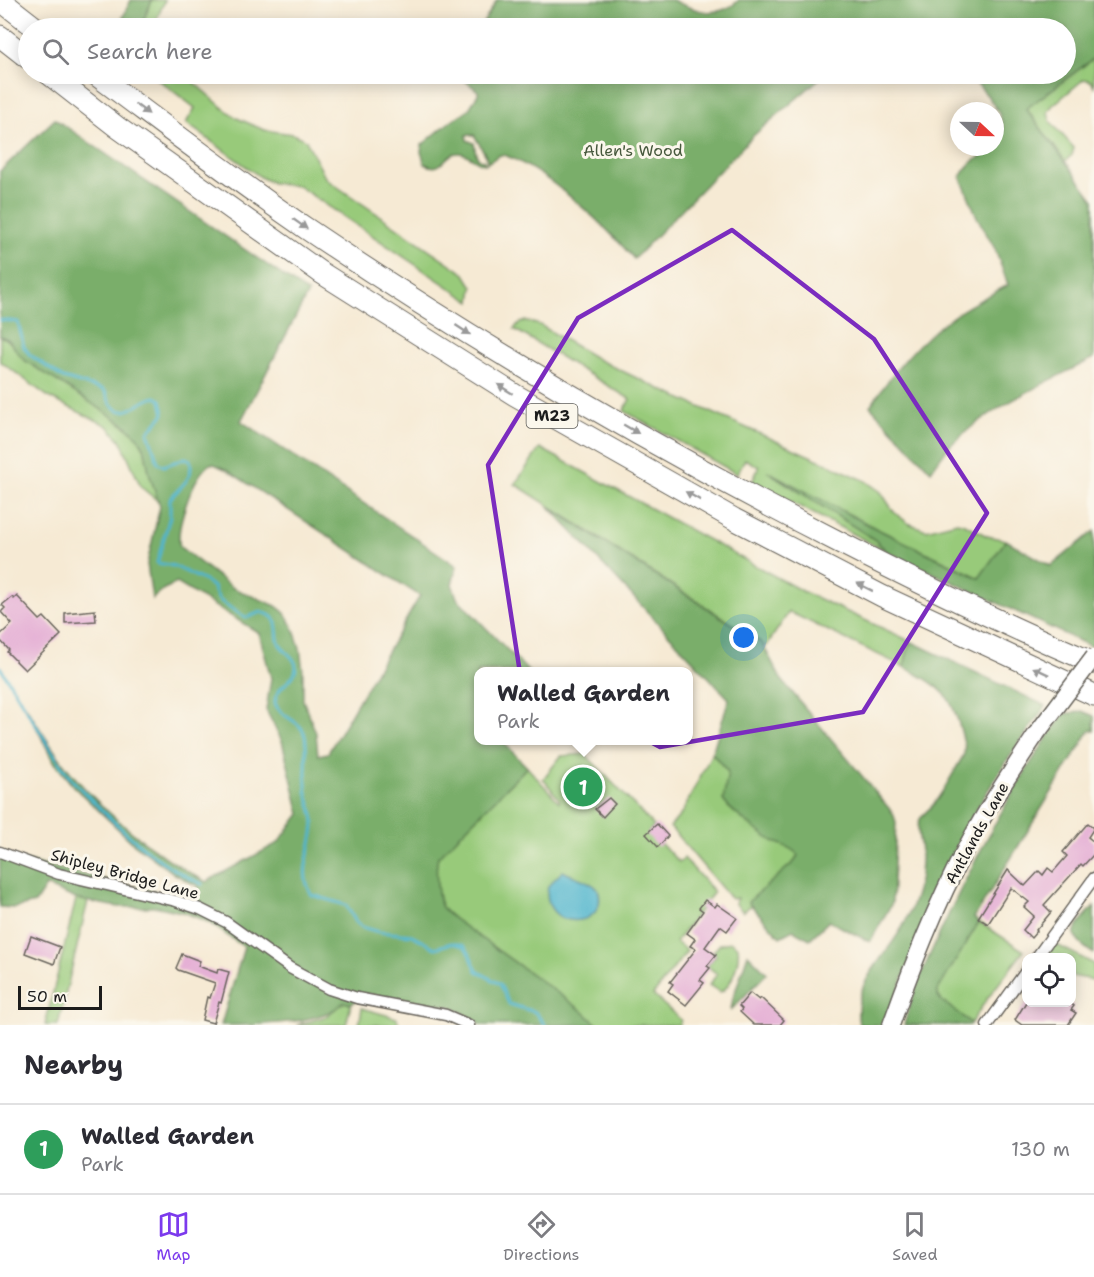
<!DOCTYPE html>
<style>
body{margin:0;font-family:"Shantell Sans",sans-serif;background:#f7f7f7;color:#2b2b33}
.controls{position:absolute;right:18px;bottom:18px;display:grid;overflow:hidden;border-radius:12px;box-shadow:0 3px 15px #0003}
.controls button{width:54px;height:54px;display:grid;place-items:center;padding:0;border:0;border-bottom:2px solid #e1e1e2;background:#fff;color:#2b2b33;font:30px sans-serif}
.compass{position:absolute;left:950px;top:102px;width:54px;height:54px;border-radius:50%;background:#fff;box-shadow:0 3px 15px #0003;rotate:112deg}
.scale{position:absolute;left:18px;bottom:15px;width:84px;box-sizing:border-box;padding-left:6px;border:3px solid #1c1c1c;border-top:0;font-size:16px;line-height:21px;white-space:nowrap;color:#1c1c1c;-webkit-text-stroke:4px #fbf7ec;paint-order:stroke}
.you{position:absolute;left:744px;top:638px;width:21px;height:21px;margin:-15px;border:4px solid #fff;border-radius:50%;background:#1a73e8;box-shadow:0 0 0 9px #1a73e833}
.badge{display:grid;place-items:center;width:39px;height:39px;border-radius:50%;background:#7c3aed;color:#fff;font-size:20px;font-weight:700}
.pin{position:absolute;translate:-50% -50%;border:3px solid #fff;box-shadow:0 2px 6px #0006}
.popup{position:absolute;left:474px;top:667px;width:219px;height:78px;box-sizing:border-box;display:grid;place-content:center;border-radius:12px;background:#fff;filter:drop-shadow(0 2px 4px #0005);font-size:20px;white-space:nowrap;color:#7c7c81}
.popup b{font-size:22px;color:#2b2b33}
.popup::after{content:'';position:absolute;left:50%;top:100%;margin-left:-12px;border:12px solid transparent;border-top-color:#fff}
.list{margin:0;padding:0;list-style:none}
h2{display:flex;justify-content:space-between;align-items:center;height:78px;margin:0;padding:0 24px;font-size:26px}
h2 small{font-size:20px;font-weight:400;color:#7c7c81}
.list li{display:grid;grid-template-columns:39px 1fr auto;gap:18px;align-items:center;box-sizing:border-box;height:90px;padding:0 24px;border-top:2px solid #e1e1e2}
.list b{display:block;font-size:22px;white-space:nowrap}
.list p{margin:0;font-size:20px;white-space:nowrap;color:#7c7c81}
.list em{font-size:20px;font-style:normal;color:#7c7c81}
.icon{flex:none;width:33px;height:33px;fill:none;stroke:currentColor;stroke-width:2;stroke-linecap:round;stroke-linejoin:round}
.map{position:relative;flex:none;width:1094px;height:1025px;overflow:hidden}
.search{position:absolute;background:#fff;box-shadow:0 3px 15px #0003;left:18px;right:18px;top:18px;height:66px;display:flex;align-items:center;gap:15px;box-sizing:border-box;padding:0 21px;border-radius:33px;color:#7c7c81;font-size:22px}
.sheet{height:168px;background:#fff}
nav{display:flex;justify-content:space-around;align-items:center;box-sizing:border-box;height:84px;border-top:2px solid #e1e1e2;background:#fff;font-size:16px;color:#7c7c81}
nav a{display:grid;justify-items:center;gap:3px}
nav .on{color:#7c3aed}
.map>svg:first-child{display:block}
.green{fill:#98ca7a;stroke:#5a734b;stroke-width:1.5}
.forest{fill:#7aae6a;stroke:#4b6543;stroke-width:1.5;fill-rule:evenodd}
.water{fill:#4fb5cd;stroke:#366874;stroke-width:1.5}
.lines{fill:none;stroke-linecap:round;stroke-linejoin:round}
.stream{stroke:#4fb5cd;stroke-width:3}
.building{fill:#e5b0d5}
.street-casing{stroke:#68645c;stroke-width:13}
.secondary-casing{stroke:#68645c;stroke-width:19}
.highway-casing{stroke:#68645c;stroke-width:23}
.street{stroke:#fff;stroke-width:10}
.secondary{stroke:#fff;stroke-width:16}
.highway{stroke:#fff;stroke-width:21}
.secondary-bridge-casing{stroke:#68645c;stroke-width:19;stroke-linecap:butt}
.secondary-bridge{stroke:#fff;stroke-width:16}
.oneway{fill:#999}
.marked{fill:none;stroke:#7b2cbf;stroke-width:4.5;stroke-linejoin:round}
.labels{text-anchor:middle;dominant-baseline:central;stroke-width:6;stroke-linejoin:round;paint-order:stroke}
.shield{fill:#fbf7ec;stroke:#5f5e5a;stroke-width:1.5}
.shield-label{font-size:15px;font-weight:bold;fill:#1c1c1c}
.park-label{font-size:16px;fill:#47593d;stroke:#fbf7ec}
.street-label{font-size:16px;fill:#1c1c1c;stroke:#fbf7ec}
</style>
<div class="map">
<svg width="1094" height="1025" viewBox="0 0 1094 1025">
<rect width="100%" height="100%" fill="#fbf7ec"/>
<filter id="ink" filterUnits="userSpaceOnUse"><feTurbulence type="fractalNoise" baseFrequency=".0167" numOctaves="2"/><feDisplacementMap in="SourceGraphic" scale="12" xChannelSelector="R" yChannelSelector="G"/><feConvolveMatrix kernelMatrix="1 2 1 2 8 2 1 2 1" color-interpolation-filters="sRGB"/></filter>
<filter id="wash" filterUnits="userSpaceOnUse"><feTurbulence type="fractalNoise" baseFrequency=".008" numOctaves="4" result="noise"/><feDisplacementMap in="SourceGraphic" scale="24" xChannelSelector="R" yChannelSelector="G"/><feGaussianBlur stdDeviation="1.35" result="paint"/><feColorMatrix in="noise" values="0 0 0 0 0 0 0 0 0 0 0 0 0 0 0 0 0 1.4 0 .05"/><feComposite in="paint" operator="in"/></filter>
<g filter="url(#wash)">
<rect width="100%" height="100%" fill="#f6ead4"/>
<path class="green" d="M 152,0 L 165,0 L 153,28 L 140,28 Z
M 1094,58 L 1094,86 L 1091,81 L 1084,79 L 1052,106 L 1048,112 L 1050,121 L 1074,148 L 1072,155 L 1065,161 L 1026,108 Z
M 151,74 L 184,74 L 222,107 L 237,118 L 264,130 L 293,134 L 306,140 L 325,177 L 329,181 L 465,274 L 473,287 L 471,302 L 298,186 L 273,183 L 262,178 L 186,123 L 195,108 Z
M 525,321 L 540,325 L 599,360 L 677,397 L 864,480 L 881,492 L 894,512 L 908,523 L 926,530 L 957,522 L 965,524 L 987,536 L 1006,540 L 980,578 L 877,529 L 775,476 L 875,540 L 888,552 L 752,482 L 759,467 L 745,459 L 737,474 L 624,411 L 630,399 L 514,329 L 518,324 Z
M 0,336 C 13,340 16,354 27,362 L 109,414 L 136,435 L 144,447 L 150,476 L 159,502 L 141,487 L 121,441 L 108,426 L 50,398 L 0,361 Z
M 540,448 L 802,591 L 910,641 L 904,667 L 789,612 L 765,648 L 753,637 L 515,484 Z
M 712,753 L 728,772 L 728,807 L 765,836 L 794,850 L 798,855 L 795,861 L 749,902 L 751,905 L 743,912 L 735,903 L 737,898 L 731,899 L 670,827 L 682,813 Z
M 585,754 L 654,826 L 647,834 L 661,844 L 679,862 L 684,858 L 714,892 L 676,942 L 687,951 L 653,995 L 681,1020 L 679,1025 L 598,1025 L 580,1009 L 454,919 C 449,915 443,911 440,904 C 436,894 434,864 439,855 L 527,767 L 559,802 L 560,800 L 543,779 L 561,756 Z
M 76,899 L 88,901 L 58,1025 L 45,1025 Z
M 979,922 L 1024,951 L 987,999 L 971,1023 L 942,1001 L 937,994 L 939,987 Z
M 731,942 L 738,947 C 740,960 732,988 720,992 L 709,985 L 717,974 L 707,966 L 716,955 L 713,952 L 720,944 Z
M 1054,945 L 1059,946 L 1094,964 L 1094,980 L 1072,976 L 1072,958 L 1044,957 Z
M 344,1002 L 351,1004 L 346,1025 L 297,1025 L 325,1017 Z
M 362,1008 L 397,1018 L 399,1025 L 359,1025 Z"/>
<path class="forest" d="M 131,0 L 152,0 L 140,28 L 118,28 Z
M 497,0 L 672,0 C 695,11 718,20 739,0 L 1094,0 L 1094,58 L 1026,109 L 1094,200 L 1094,358 C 1050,381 990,407 954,442 C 945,450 938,461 931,471 L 870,406 C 894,371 919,339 955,315 C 972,303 990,295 1008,285 L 995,249 L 977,217 L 961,178 C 964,163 984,156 995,147 C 1019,128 983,86 965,74 L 1066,74 L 1066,28 L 480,28 Z
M 464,74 L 825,74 L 753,136 L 634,259 C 605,225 546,170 504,155 L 500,155 L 487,163 L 486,156 L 474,135 L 466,135 L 467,140 L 474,143 C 476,151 474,158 484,161 L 485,164 C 475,163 468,152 458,153 C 443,153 444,174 425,164 L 421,152 L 422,145 L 447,124 L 469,109 L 478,94 L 478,91 L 463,79 Z
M 55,119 L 308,293 L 241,421 L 457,566 L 452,584 L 457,598 L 528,671 L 478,672 L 478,740 L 502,741 L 527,767 L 438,857 C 435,867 437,896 441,905 C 443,911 449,915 454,919 L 580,1009 L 598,1025 L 481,1025 L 453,1007 L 368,994 L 351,1004 L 344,1002 C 323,1025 255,1025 221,1025 L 244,947 L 208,922 L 186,913 L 159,907 L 119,907 L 101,904 L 76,899 L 46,886 L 35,903 L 15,908 L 0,907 L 0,855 L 172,895 L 185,897 L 199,887 L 175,874 L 134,844 L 73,786 L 54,762 L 25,705 C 40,729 54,753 72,774 C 109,818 156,854 206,882 L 278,843 L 300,814 L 282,741 L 266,710 L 271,678 L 259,633 L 177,583 L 164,589 L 152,599 L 147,564 L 160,506 L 150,476 L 144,447 L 136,435 L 124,424 L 27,362 L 22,358 L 8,339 L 0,336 L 0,171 ZM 210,464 L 214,464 L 227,470 L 420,596 L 328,753 L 318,755 L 316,733 L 303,700 L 303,671 L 300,648 L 293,627 L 285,613 L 276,606 L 233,588 L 180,547 C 175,527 193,476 210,464 Z
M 767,471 L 877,529 L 979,578 L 1006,540 L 1051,566 L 1094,531 L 1094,644 L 1092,647 L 888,552 L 875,540 Z
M 549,507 L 762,643 L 781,679 L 893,813 L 896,822 L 892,903 L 870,942 L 829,921 L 810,939 L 793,930 L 780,937 L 748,902 L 795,861 L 798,855 C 792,847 782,846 773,841 C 762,835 729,810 723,800 L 728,772 L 712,753 L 729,699 Z
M 910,641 L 1046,706 C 1012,752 980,798 955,850 C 929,907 908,967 885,1025 L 859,1025 C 851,979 888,958 906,920 C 916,900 922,877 921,854 C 921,844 916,831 919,822 C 921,814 928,811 933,805 C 944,791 953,773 962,758 C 967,750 964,744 962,735 C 951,691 942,688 904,667 Z
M 1082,711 L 1094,716 L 1094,731 L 1090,730 L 974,918 L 979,922 L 938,990 L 938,996 L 942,1001 L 971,1023 L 970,1025 L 904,1025 C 915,983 934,946 952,907 C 985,840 1020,774 1064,714 Z
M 1094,906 L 1094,954 C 1063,934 1074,930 1094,906 Z
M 748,954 L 767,973 L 731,1010 L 733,998 Z"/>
<path class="water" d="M 563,871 C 575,878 588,879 598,889 C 611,931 539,932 548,886 Z"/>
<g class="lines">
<path class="stream" d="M 0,320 L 18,322 L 24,347 L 30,355 L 63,378 L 104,390 C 107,394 108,400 111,404 C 124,423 142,398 156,397 L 161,400 L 164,414 L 148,432 L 158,463 L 164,466 L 185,458 L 190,460 C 195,479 180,486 170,499 L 170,516 L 157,563 L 174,566 L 207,582 L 213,587 L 219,600 L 246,618 L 261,612 C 265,613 270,614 273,618 C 280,625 275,637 280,645 C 285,652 297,659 296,668 C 295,682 275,685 275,703 C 280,718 302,720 305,736 C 308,752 305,770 306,787 C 307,799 314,811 314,823 C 314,848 296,870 312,895 L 346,905 L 356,922 L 362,927 L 379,932 L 412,935 L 435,948 L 452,943 L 464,946 L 469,953 L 477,971 L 500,984 L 509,1004 L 535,1012 L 545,1025
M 0,667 L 62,767 L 71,779 C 109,818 151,862 202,884"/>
</g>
<g id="blocks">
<path class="building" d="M 17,596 L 40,620 L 44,617 L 61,635 L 25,670 L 7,652 L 9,650 L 0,640 L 0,635 L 12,624 L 1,612 L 5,608 L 2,605 L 12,597 L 14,599 Z
M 95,610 L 96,621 L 65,623 L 65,613 Z
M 609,798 L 615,804 L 603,817 L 595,809 Z
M 1088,823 L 1094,828 L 1088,837 L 1094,842 L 1094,854 L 1083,866 L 1081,864 L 1044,905 L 1051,912 L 1036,930 L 1037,931 L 1031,938 L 1023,930 L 1034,916 L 1024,907 L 1029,902 L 1011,888 L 988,924 L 978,918 L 1008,870 L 1025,886 L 1039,871 L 1043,875 L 1048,868 L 1053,872 L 1067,856 L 1063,852 Z
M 657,824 L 668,836 L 658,847 L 646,834 Z
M 705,900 L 715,907 L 717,904 L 737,918 L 727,931 L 720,926 L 705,947 L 716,955 L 707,966 L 710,968 L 700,980 L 704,983 L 686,1005 L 668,991 L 673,984 L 670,982 L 696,949 L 690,946 L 695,939 L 687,933 L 703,911 L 699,908 Z
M 31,936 L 60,947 L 54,964 L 25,953 Z
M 182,954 L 200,961 L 198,966 L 217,973 L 218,969 L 229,972 L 221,1003 L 219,1002 L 213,1023 L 202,1020 L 207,997 L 210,998 L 215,983 L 178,970 L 176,968 Z
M 750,993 L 759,1000 L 761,998 L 784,1020 L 780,1025 L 754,1025 L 740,1012 L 742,1009 L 739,1006 Z
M 1026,1002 L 1069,1002 L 1074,1006 L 1071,1010 L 1076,1013 L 1068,1025 L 1022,1025 L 1015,1020 Z"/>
</g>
</g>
<g filter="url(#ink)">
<use href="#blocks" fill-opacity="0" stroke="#68645c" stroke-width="1.5"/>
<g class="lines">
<g class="street-casing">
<path id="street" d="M 0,852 L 59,874 L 176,901 L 200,909 L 226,922 L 290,968 L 329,989 L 357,998 L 446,1015 L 469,1025
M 1036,958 L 1094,878
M 987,1025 L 1026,971"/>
</g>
<g class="secondary-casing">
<path id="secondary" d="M 891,1025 C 915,957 942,889 978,826 C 996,794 1017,763 1037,733"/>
</g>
<g class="highway-casing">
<path id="highway" d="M 0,0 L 36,28
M 0,36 L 28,58
M 49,74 L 117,127 L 320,272 L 515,395 L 734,519 L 882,596 L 1094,695
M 95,74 C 165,126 235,180 307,229 C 477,344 653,447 835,540 C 921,584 1006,626 1094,663"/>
</g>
<use href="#street" class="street"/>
<use href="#secondary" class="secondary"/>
<use href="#highway" class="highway"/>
<g class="secondary-bridge-casing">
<path id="secondary-bridge" d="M 1037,733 L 1094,657"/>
</g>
<use href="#secondary-bridge" class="secondary-bridge"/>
</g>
<defs><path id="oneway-solid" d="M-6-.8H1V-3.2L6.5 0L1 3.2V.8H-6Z" transform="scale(1.5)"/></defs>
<g class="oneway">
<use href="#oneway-solid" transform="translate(142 109) rotate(37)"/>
<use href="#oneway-solid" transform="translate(300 224) rotate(35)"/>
<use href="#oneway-solid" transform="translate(463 330) rotate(33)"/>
<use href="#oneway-solid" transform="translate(505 389) rotate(-148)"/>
<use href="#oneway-solid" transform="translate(631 429) rotate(30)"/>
<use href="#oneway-solid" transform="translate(693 496) rotate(-150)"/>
<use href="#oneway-solid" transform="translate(865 587) rotate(-153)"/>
<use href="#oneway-solid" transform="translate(1041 671) rotate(-155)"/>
</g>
</g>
<path class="marked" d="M 732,230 L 874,339 L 987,513 L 863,712 L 660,747 L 520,673 L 488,465 L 578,318 Z"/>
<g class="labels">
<rect class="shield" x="526.5" y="404" width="51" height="24" rx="4.5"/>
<g class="shield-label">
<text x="552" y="416">M23</text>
</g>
<g class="park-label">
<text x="633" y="150">Allen's Wood</text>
</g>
<g class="street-label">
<text transform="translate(977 833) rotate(-61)">Antlands Lane</text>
<text transform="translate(125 874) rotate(15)">Shipley Bridge Lane</text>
</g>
</g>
</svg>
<div class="controls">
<button><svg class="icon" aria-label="locate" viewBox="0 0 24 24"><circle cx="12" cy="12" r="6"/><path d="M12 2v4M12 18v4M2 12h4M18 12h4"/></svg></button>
</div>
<svg class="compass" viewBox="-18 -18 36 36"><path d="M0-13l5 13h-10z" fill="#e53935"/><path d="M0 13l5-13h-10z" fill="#7c7c81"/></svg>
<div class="scale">50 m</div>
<div class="you"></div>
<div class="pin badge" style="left:583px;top:787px;background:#2e9e5b">1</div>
<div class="popup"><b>Walled Garden</b>Park</div>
<div class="search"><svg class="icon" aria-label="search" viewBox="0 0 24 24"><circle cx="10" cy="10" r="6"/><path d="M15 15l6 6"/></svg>Search here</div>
</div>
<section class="sheet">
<h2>Nearby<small></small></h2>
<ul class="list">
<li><span class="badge" style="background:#2e9e5b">1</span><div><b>Walled Garden</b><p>Park</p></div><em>130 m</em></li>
</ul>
</section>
<nav>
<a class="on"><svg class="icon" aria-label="map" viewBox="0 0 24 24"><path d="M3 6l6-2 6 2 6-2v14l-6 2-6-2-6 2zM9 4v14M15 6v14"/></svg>Map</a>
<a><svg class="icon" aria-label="directions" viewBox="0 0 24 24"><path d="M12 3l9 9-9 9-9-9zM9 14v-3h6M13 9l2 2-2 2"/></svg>Directions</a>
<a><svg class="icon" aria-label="saved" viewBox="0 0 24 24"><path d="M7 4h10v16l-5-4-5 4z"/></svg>Saved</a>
</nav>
